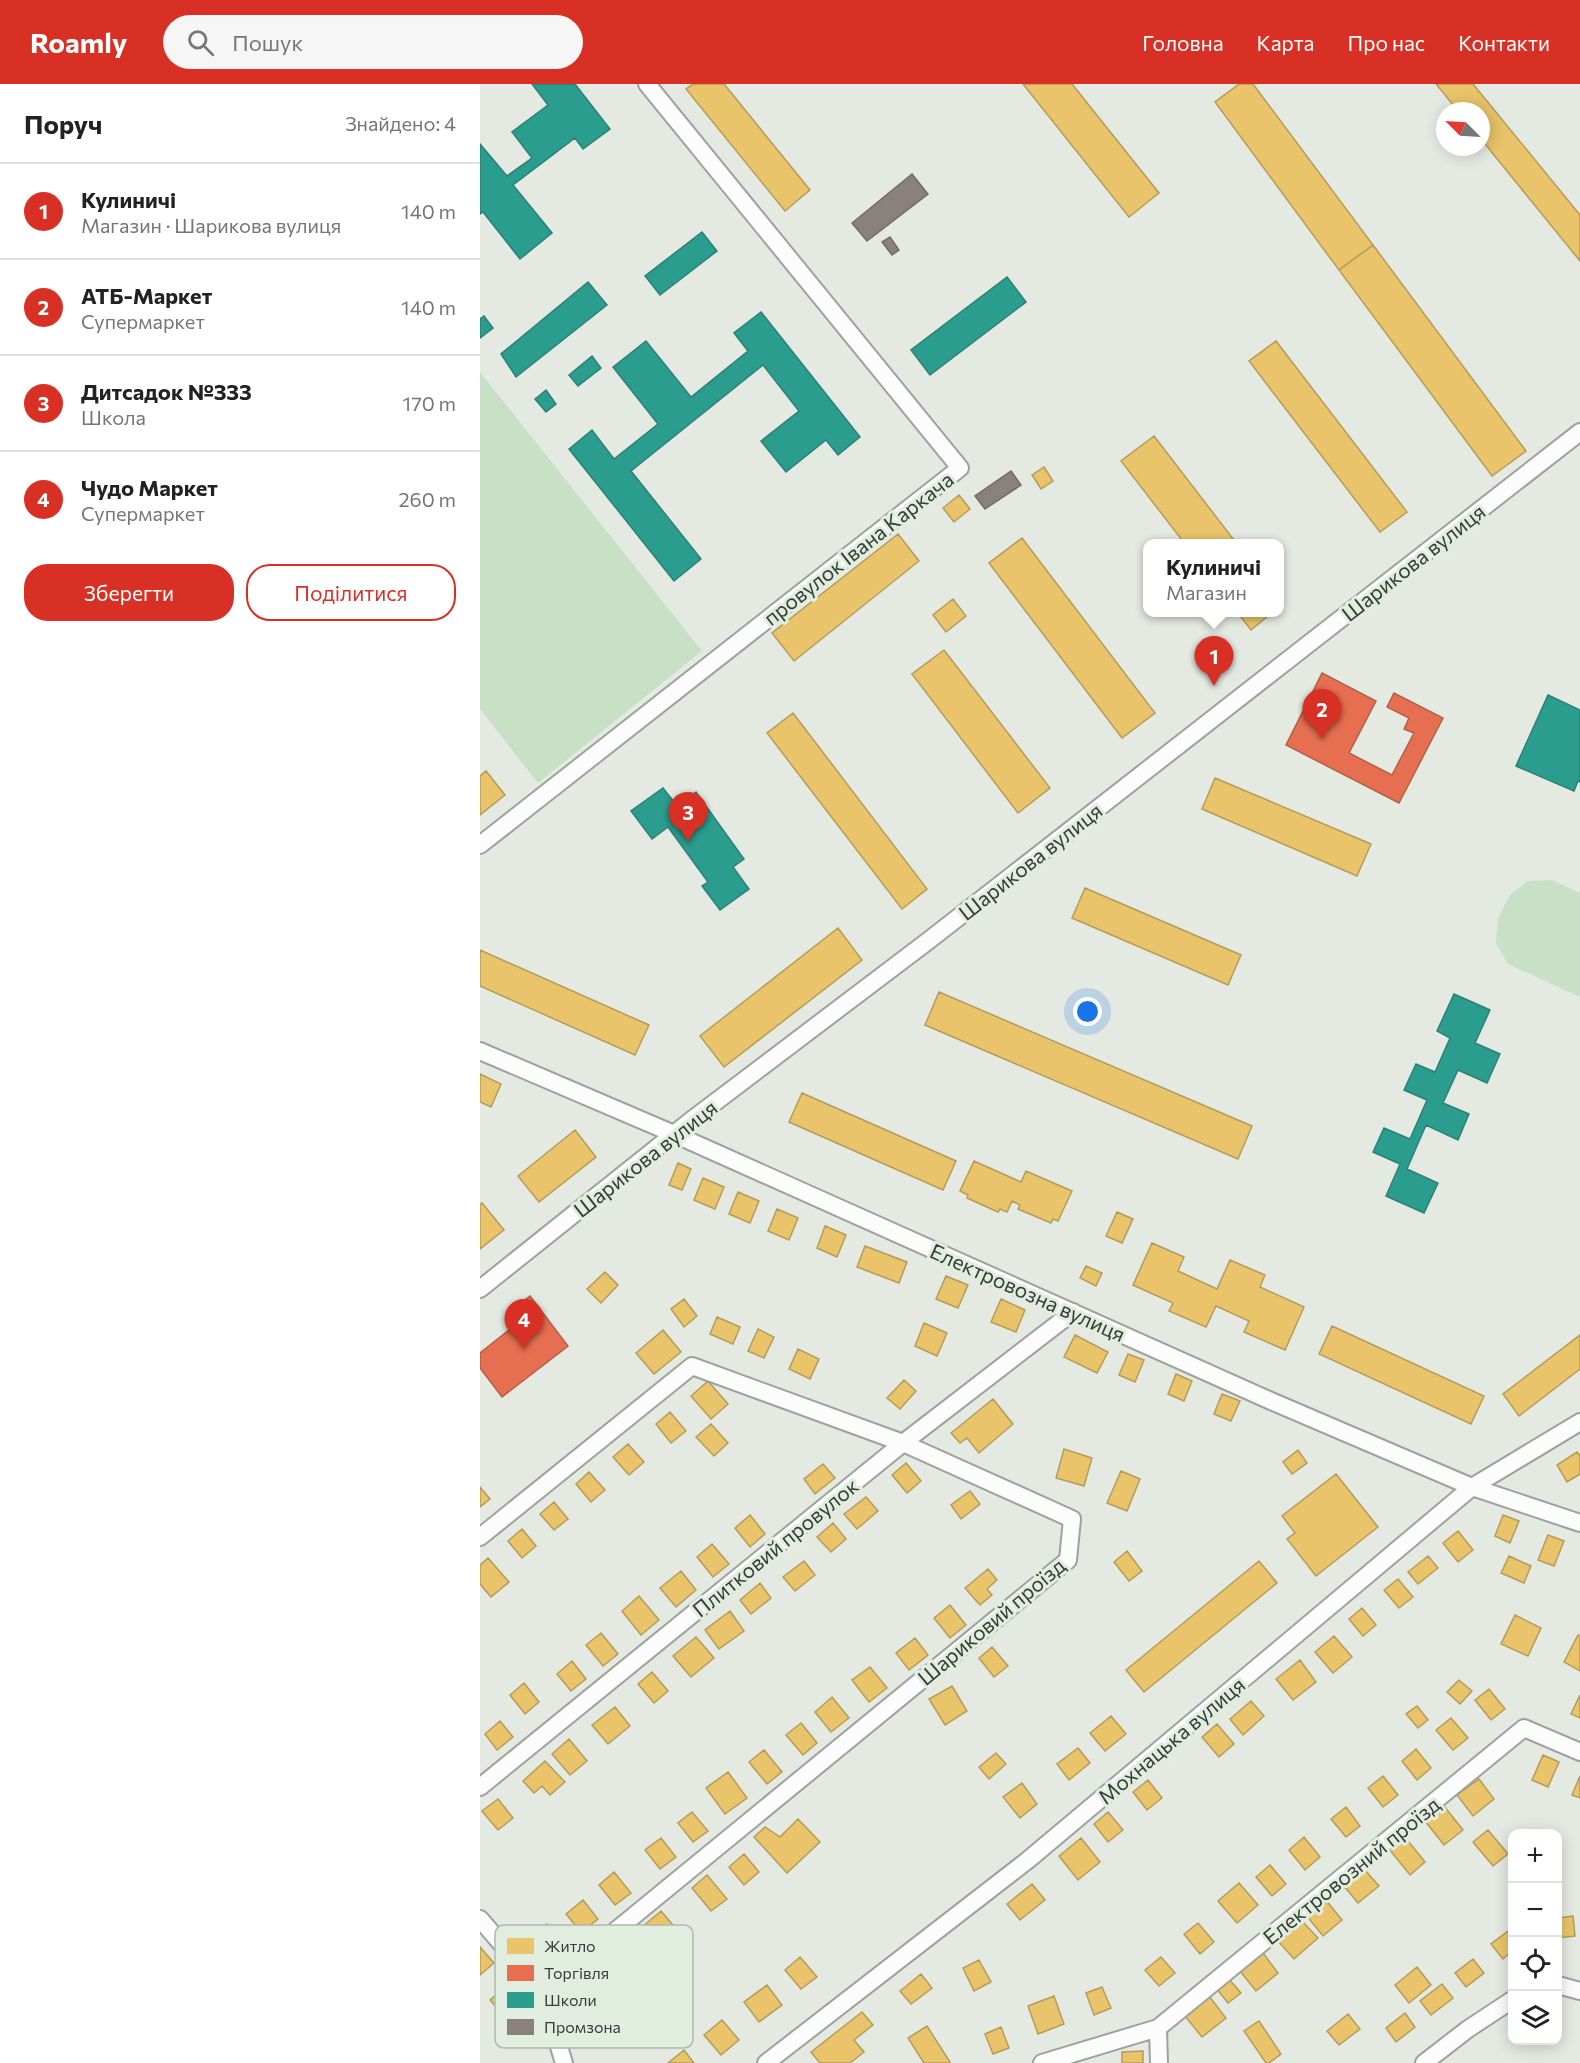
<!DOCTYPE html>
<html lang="uk">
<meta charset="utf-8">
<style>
body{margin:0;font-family:Commissioner,sans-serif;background:#f6f6f6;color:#222}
.controls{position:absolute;right:18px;bottom:18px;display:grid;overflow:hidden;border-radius:12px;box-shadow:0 3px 15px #0003}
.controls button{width:54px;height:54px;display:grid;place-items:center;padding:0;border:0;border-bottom:2px solid #e0e0e0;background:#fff;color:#222;font:30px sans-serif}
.compass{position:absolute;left:956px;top:18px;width:54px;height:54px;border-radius:50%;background:#fff;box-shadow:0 3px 15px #0003;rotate:294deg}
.you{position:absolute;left:608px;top:928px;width:21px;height:21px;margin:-15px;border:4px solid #fff;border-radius:50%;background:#1a73e8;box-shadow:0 0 0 9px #1a73e833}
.badge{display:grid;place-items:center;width:39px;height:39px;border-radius:50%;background:#d93025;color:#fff;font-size:20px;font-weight:700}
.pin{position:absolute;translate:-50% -50px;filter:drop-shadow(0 2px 3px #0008)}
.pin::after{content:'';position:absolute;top:32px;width:21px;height:18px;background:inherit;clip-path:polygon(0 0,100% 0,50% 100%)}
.popup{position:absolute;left:663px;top:455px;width:141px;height:78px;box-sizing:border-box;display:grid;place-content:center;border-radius:12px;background:#fff;filter:drop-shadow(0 2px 4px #0005);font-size:20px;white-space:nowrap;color:#767676}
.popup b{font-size:22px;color:#222}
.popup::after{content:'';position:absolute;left:50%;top:100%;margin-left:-12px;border:12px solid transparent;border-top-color:#fff}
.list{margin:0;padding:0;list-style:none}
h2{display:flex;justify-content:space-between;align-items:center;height:78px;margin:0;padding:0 24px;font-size:26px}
h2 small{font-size:20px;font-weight:400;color:#767676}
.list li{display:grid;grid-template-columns:39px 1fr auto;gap:18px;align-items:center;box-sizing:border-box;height:96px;padding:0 24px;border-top:2px solid #e0e0e0}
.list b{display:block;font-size:22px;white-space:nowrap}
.list p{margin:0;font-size:20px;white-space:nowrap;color:#767676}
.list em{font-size:20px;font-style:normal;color:#767676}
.actions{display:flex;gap:12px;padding:18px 24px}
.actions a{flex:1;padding:14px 0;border:2px solid #d93025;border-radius:24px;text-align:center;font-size:21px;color:#d93025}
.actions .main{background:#d93025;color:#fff}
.icon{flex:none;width:33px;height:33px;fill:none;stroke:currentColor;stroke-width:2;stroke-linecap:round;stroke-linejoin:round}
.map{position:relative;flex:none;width:1100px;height:1979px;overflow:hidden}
header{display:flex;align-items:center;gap:36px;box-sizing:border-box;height:84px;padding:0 30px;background:#d93025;color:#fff}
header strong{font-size:28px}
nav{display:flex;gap:33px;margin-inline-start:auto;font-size:21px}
.search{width:420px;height:54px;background:#f6f6f6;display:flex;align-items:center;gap:15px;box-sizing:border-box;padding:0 21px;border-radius:33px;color:#767676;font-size:22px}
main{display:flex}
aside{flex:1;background:#fff}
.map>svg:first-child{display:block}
.green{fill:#c8e0c5}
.homes{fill:#e9c46a;stroke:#b49c5b;stroke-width:1.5}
.shops{fill:#e76f51;stroke:#b26049;stroke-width:1.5}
.schools{fill:#2a9d8f;stroke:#2e8075;stroke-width:1.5}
.industry{fill:#8a817c;stroke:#716d67;stroke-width:1.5}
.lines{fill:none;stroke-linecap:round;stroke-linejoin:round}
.minor-casing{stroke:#9ea29d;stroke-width:20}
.minor{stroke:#fbfcfb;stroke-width:16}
.labels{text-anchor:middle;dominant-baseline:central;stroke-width:6;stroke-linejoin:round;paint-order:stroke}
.street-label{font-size:21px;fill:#373d37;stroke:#e1eedf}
.key{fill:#e1eedf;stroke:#aeb9ad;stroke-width:1.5}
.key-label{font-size:16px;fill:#373d37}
</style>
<header>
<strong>Roamly</strong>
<div class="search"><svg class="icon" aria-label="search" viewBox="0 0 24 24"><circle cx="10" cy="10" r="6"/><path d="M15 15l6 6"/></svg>Пошук</div>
<nav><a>Головна</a><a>Карта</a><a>Про нас</a><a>Контакти</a></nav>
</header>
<main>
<aside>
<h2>Поруч<small>Знайдено: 4</small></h2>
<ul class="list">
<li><span class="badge">1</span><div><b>Кулиничі</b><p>Магазин · Шарикова вулиця</p></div><em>140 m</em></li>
<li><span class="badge">2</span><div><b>АТБ-Маркет</b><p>Супермаркет</p></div><em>140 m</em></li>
<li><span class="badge">3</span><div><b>Дитсадок №333</b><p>Школа</p></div><em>170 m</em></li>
<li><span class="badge">4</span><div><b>Чудо Маркет</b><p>Супермаркет</p></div><em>260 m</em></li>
</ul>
<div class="actions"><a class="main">Зберегти</a><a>Поділитися</a></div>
</aside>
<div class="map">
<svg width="1100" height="1979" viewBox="0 0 1100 1979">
<rect width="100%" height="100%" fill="#e4eae2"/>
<path class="green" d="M 0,288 L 222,567 L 58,699 L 0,625 Z
M 1072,796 L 1100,809 L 1100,913 L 1028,880 L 1016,859 L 1018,834 L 1030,811 L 1048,797 Z"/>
<path class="homes" d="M 213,0 L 244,0 L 330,106 L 305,127 L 206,5 Z
M 543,0 L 592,0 L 679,109 L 649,133 Z
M 759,0 L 773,0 L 893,161 L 859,186 L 735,18 Z
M 956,0 L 993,0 L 1100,131 L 1100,177 L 1001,55 L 1001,27 L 978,27 Z
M 893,161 L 1046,367 L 1012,392 L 859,186 Z
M 796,257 L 927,428 L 900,448 L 769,277 Z
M 674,352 L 757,460 L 705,460 L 641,377 Z
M 564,383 L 573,397 L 561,405 L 552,391 Z
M 479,411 L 490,425 L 474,438 L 463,424 Z
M 418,450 L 439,477 L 314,577 L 292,549 Z
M 542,454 L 675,629 L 642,654 L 509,479 Z
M 473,515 L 486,532 L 466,548 L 453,531 Z
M 757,528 L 793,528 L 771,546 Z
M 464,566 L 570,704 L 538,729 L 432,590 Z
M 313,629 L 447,805 L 422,825 L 287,649 Z
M 6,687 L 25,711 L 0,731 L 0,692 Z
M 735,694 L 891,760 L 877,792 L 722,725 Z
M 605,804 L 761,871 L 748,901 L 592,834 Z
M 358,844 L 382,876 L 244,983 L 220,952 Z
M 0,866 L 169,941 L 155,971 L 0,902 Z
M 459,908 L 772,1042 L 758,1075 L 445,941 Z
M 0,990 L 21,1000 L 11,1023 L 0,1018 Z
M 322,1009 L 476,1077 L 463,1106 L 309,1038 Z
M 95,1046 L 116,1073 L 59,1118 L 38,1092 Z
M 494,1077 L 541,1098 L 546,1087 L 592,1107 L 578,1137 L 573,1135 L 571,1139 L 538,1125 L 540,1121 L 532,1117 L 527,1128 L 520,1125 L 518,1128 L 487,1114 L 488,1111 L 480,1107 Z
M 198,1079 L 211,1085 L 202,1106 L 189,1101 Z
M 223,1094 L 244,1103 L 235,1125 L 214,1116 Z
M 258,1108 L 279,1117 L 270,1139 L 249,1130 Z
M 2,1119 L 24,1146 L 0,1165 L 0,1120 Z
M 297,1125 L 318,1134 L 309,1156 L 288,1147 Z
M 637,1128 L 653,1135 L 642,1159 L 626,1152 Z
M 345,1142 L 366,1151 L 357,1173 L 337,1164 Z
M 672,1159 L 704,1173 L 698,1187 L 737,1205 L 750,1176 L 785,1191 L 780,1203 L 824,1223 L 805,1266 L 764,1248 L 769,1237 L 736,1222 L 726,1243 L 689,1227 L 693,1219 L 653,1201 Z
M 385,1162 L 427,1178 L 419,1199 L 377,1183 Z
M 606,1182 L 622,1189 L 616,1202 L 600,1194 Z
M 125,1188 L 138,1201 L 121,1219 L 107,1205 Z
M 466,1192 L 488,1201 L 478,1224 L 456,1215 Z
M 204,1215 L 217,1232 L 204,1243 L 191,1225 Z
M 521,1215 L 545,1226 L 536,1248 L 511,1238 Z
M 237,1233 L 260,1243 L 253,1260 L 230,1250 Z
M 444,1239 L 467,1249 L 457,1272 L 435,1262 Z
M 852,1242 L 1004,1312 L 991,1340 L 839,1270 Z
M 278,1245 L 294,1253 L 284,1274 L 268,1267 Z
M 183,1246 L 201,1268 L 174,1290 L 156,1269 Z
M 595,1251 L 628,1268 L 617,1289 L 584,1273 Z
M 1100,1251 L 1100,1285 L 1039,1332 L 1023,1310 Z
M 318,1265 L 339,1275 L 330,1295 L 309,1285 Z
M 648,1270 L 664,1276 L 655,1298 L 639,1291 Z
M 696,1290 L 712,1297 L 704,1317 L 688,1310 Z
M 424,1296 L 436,1307 L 420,1325 L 407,1314 Z
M 228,1297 L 248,1320 L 231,1335 L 211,1312 Z
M 742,1310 L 760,1317 L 751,1337 L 734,1330 Z
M 513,1315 L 533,1340 L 499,1369 L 487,1354 L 480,1359 L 471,1349 Z
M 190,1328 L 206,1347 L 191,1359 L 176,1340 Z
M 231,1340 L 248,1359 L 234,1372 L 216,1353 Z
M 148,1360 L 164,1378 L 149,1391 L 133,1373 Z
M 584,1365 L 612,1374 L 604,1402 L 576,1394 Z
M 818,1366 L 827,1379 L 812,1390 L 803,1378 Z
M 1097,1368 L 1100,1372 L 1100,1390 L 1087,1398 L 1077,1381 Z
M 426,1379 L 441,1397 L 427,1409 L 412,1391 Z
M 343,1380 L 355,1394 L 335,1410 L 324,1395 Z
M 641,1387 L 660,1395 L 647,1427 L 627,1419 Z
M 109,1388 L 125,1406 L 111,1418 L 96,1400 Z
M 856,1390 L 898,1443 L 836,1492 L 807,1455 L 815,1449 L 802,1432 Z
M 0,1403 L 10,1415 L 0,1423 Z
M 490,1407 L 500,1420 L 481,1435 L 471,1421 Z
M 386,1413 L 398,1427 L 377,1445 L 364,1430 Z
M 74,1418 L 88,1435 L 74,1446 L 60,1430 Z
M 270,1431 L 285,1450 L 270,1463 L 255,1444 Z
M 1023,1431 L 1039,1437 L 1030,1459 L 1015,1452 Z
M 353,1439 L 366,1455 L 351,1468 L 337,1453 Z
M 42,1445 L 56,1462 L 42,1474 L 28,1457 Z
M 978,1447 L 993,1466 L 978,1478 L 963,1459 Z
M 1068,1451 L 1084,1457 L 1074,1482 L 1058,1476 Z
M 232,1460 L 249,1480 L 233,1493 L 217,1473 Z
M 647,1467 L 662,1487 L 649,1497 L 634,1478 Z
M 948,1472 L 958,1484 L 938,1500 L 928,1488 Z
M 1029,1472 L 1051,1482 L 1044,1499 L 1021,1489 Z
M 8,1474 L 29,1498 L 11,1513 L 0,1500 L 0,1481 Z
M 324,1477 L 335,1491 L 315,1507 L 303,1493 Z
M 779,1477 L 797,1499 L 664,1608 L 646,1586 Z
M 508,1485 L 517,1496 L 507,1505 L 512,1511 L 500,1521 L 485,1504 Z
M 201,1487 L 216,1506 L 196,1523 L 180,1504 Z
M 918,1495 L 933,1513 L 919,1524 L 904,1506 Z
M 280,1499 L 291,1514 L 271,1530 L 260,1516 Z
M 159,1512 L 179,1536 L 161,1551 L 142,1527 Z
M 470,1521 L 486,1541 L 470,1554 L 454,1534 Z
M 882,1524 L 896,1541 L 883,1552 L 869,1535 Z
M 250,1527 L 264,1547 L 239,1565 L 225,1546 Z
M 1035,1531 L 1061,1544 L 1048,1572 L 1021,1560 Z
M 121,1549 L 138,1570 L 123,1582 L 106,1561 Z
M 1098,1551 L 1100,1552 L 1100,1587 L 1084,1578 Z
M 854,1552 L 872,1573 L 853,1589 L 835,1568 Z
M 216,1553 L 234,1574 L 211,1593 L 193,1572 Z
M 435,1554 L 448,1571 L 429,1586 L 416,1569 Z
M 512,1563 L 528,1582 L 514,1593 L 499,1574 Z
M 820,1576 L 836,1598 L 813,1616 L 796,1595 Z
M 92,1577 L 106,1595 L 91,1607 L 77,1590 Z
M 390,1583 L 407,1604 L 389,1618 L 372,1596 Z
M 172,1588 L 188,1607 L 174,1619 L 158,1600 Z
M 979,1596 L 992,1607 L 980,1620 L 967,1608 Z
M 44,1599 L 59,1618 L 45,1630 L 30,1611 Z
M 472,1602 L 487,1627 L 465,1641 L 449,1615 Z
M 1009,1605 L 1025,1625 L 1011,1636 L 995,1616 Z
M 1100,1611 L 1100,1634 L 1091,1630 Z
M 352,1613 L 369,1634 L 351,1648 L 335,1628 Z
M 771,1617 L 784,1632 L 763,1651 L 750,1635 Z
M 937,1622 L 948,1636 L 938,1644 L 926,1630 Z
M 135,1623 L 150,1642 L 128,1660 L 112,1641 Z
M 631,1632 L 646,1650 L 625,1667 L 610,1649 Z
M 971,1634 L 988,1654 L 973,1666 L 956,1646 Z
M 20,1637 L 33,1653 L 17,1666 L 5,1650 Z
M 321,1639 L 337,1659 L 323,1671 L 306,1651 Z
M 737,1640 L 754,1660 L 739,1673 L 722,1653 Z
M 89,1655 L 107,1677 L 90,1691 L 72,1670 Z
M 598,1664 L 610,1679 L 589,1696 L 577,1680 Z
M 936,1665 L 951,1684 L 937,1696 L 922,1677 Z
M 284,1666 L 302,1688 L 287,1700 L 269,1678 Z
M 516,1669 L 526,1680 L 509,1695 L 499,1683 Z
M 1063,1671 L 1079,1678 L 1068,1703 L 1052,1696 Z
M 65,1677 L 85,1698 L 70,1711 L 62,1702 L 54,1709 L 43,1697 Z
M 248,1688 L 267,1714 L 245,1730 L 226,1704 Z
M 903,1692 L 918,1711 L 903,1723 L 888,1704 Z
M 1100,1692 L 1100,1714 L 1092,1711 Z
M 999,1695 L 1014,1715 L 993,1732 L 977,1711 Z
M 668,1696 L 682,1714 L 667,1726 L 653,1708 Z
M 542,1699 L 557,1720 L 540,1734 L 523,1713 Z
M 18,1715 L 33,1734 L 18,1746 L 2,1727 Z
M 964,1722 L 983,1746 L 964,1761 L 945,1737 Z
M 866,1723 L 880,1742 L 866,1753 L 851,1735 Z
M 212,1728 L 228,1747 L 213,1758 L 198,1739 Z
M 628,1728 L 643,1746 L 628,1758 L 614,1740 Z
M 318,1735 L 340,1758 L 307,1789 L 274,1753 L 285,1743 L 300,1753 Z
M 1008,1746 L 1028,1770 L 1013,1782 L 993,1758 Z
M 924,1752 L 945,1778 L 930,1791 L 909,1765 Z
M 824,1753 L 840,1773 L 825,1786 L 809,1766 Z
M 181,1754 L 196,1773 L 180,1785 L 165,1766 Z
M 601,1754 L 620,1778 L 598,1796 L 579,1772 Z
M 264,1770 L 279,1788 L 264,1801 L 249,1783 Z
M 790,1781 L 806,1800 L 792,1812 L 776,1793 Z
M 884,1785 L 899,1802 L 878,1819 L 864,1802 Z
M 134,1788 L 151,1809 L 135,1821 L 119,1801 Z
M 227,1791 L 247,1815 L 231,1827 L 212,1804 Z
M 759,1799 L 778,1821 L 757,1839 L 738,1817 Z
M 552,1800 L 565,1816 L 540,1836 L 527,1820 Z
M 845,1815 L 862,1836 L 843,1852 L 826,1831 Z
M 103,1816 L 118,1835 L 101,1848 L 86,1830 Z
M 181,1827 L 198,1847 L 178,1863 L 162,1843 Z
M 1093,1832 L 1095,1852 L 1078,1854 L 1078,1834 Z
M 821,1836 L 838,1854 L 814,1875 L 798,1857 Z
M 718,1839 L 734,1858 L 720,1870 L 704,1850 Z
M 67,1840 L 84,1862 L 69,1874 L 52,1852 Z
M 1032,1844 L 1032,1867 L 1023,1875 L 1011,1860 Z
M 145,1858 L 163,1878 L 145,1895 L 126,1875 Z
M 0,1863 L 14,1879 L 0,1891 Z
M 783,1869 L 798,1889 L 776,1907 L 760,1887 Z
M 320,1873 L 337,1893 L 321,1905 L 305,1886 Z
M 681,1873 L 695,1889 L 679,1902 L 665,1886 Z
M 993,1875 L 1004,1889 L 986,1903 L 975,1889 Z
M 499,1876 L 511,1898 L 494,1907 L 483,1884 Z
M 937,1883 L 951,1901 L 929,1919 L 915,1901 Z
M 441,1890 L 452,1904 L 431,1920 L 420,1907 Z
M 748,1894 L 761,1909 L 748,1919 L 736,1904 Z
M 30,1899 L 43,1914 L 23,1931 L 10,1916 Z
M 962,1900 L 973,1914 L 951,1931 L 940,1917 Z
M 287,1901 L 302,1921 L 279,1938 L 264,1918 Z
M 622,1903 L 631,1924 L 614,1931 L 606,1909 Z
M 574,1912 L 584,1940 L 558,1950 L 548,1922 Z
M 729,1912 L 746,1934 L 722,1953 L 705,1932 Z
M 129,1919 L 149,1944 L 132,1958 L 111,1933 Z
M 382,1928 L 393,1941 L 374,1956 L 384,1968 L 370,1979 L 340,1979 L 331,1968 Z
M 925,1929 L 935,1943 L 916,1958 L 906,1944 Z
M 868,1930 L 880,1945 L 859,1961 L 847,1947 Z
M 242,1936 L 259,1956 L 241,1971 L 224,1951 Z
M 779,1937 L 801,1970 L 789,1979 L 786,1979 L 764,1947 Z
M 447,1942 L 470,1978 L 468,1979 L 444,1979 L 428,1954 Z
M 521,1943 L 529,1964 L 513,1970 L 505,1950 Z
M 204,1966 L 214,1979 L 188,1979 Z
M 663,1967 L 663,1979 L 642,1979 L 642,1968 Z"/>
<path class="shops" d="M 842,589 L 896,617 L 869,669 L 912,691 L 934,649 L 924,645 L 929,634 L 907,623 L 914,609 L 963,634 L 919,719 L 806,661 Z
M 50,1212 L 88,1262 L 22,1313 L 0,1284 L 0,1269 L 38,1239 L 30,1228 Z"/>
<path class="schools" d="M 52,0 L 95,0 L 130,45 L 103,65 L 95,54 L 33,101 L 72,149 L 40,175 L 3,128 L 0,130 L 0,60 L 27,92 L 52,74 L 32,48 L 68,21 Z
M 222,148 L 237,167 L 180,211 L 165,192 Z
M 527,193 L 546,218 L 450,291 L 431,266 Z
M 108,198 L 127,221 L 36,293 L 21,270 Z
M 281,228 L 380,353 L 358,371 L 346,356 L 306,388 L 281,357 L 319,327 L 283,281 L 151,387 L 221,475 L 194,497 L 89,365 L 112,346 L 134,375 L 178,340 L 133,283 L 166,257 L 211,313 L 268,267 L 254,249 Z
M 4,232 L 13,244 L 0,254 L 0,235 Z
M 112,272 L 121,284 L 98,302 L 89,291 Z
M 66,306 L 76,320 L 66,328 L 55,315 Z
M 1068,611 L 1100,626 L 1100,698 L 1098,697 L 1094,707 L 1036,682 Z
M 183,704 L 197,722 L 216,708 L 264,775 L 253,783 L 269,805 L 240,826 L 222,802 L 228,798 L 188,743 L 172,755 L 151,727 Z
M 974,910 L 1010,926 L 995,959 L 1020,970 L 1007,999 L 978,986 L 963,1019 L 989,1030 L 978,1056 L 946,1041 L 927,1085 L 958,1099 L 944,1129 L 906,1112 L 920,1080 L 893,1068 L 904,1044 L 930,1055 L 947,1016 L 924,1006 L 936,980 L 955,988 L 970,954 L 957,947 Z"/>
<path class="industry" d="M 432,90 L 448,110 L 387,157 L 372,139 Z
M 410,153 L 419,166 L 412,171 L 402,158 Z
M 531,387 L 541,401 L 505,425 L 495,412 Z"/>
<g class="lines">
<g class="minor-casing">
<path id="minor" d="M 0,761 L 480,384 L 167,0
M 0,967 L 194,1050 L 791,1317 L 992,1403 L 1100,1439
M 0,1205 L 209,1038 L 448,857 L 1100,348
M 0,1453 L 212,1282 L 423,1359 L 592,1435 L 588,1476 L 62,1907 L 0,1835
M 0,1703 L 423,1359 L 593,1228
M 1078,1901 L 1100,1907
M 62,1907 L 84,1979
M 286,1979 L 548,1776 L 992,1403 L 1100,1338
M 562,1979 L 678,1944
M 679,1979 L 678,1944 L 1044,1644 L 1100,1668
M 944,1979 L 988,1945 L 1032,1916"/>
</g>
<use href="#minor" class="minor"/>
</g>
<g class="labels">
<g class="street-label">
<text transform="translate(378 464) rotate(-38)">провулок Івана Каркача</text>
<text transform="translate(933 478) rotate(-38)">Шарикова вулиця</text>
<text transform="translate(550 777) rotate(-38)">Шарикова вулиця</text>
<text transform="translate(165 1074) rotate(-38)">Шарикова вулиця</text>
<text transform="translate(548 1208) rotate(24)">Електровозна вулиця</text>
<text transform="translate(295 1463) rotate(-39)">Плитковий провулок</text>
<text transform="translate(511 1537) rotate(-40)">Шариковий проїзд</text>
<text transform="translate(691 1656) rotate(-40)">Мохнацька вулиця</text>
<text transform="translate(871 1786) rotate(-39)">Електровозний проїзд</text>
</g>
</g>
<rect x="15" y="1841" width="198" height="123" rx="9" class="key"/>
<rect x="27" y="1854" width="27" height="16" fill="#e9c46a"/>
<rect x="27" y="1881" width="27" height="16" fill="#e76f51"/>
<rect x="27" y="1908" width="27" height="16" fill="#2a9d8f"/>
<rect x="27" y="1935" width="27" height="16" fill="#8a817c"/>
<g class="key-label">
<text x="64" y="1868">Житло</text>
<text x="64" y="1895">Торгівля</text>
<text x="64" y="1922">Школи</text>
<text x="64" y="1949">Промзона</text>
</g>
</svg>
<div class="controls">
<button>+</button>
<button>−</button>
<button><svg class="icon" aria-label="locate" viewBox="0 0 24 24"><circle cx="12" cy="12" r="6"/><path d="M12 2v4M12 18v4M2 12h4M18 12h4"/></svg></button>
<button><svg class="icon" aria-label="layers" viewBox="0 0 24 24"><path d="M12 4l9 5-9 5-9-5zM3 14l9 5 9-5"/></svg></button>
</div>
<svg class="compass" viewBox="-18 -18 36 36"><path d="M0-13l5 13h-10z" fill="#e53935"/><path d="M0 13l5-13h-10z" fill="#767676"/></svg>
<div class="you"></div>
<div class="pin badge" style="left:734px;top:602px">1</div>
<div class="popup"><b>Кулиничі</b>Магазин</div>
<div class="pin badge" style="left:842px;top:655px">2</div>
<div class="pin badge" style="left:208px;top:758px">3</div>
<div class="pin badge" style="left:44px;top:1265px">4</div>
</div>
</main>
